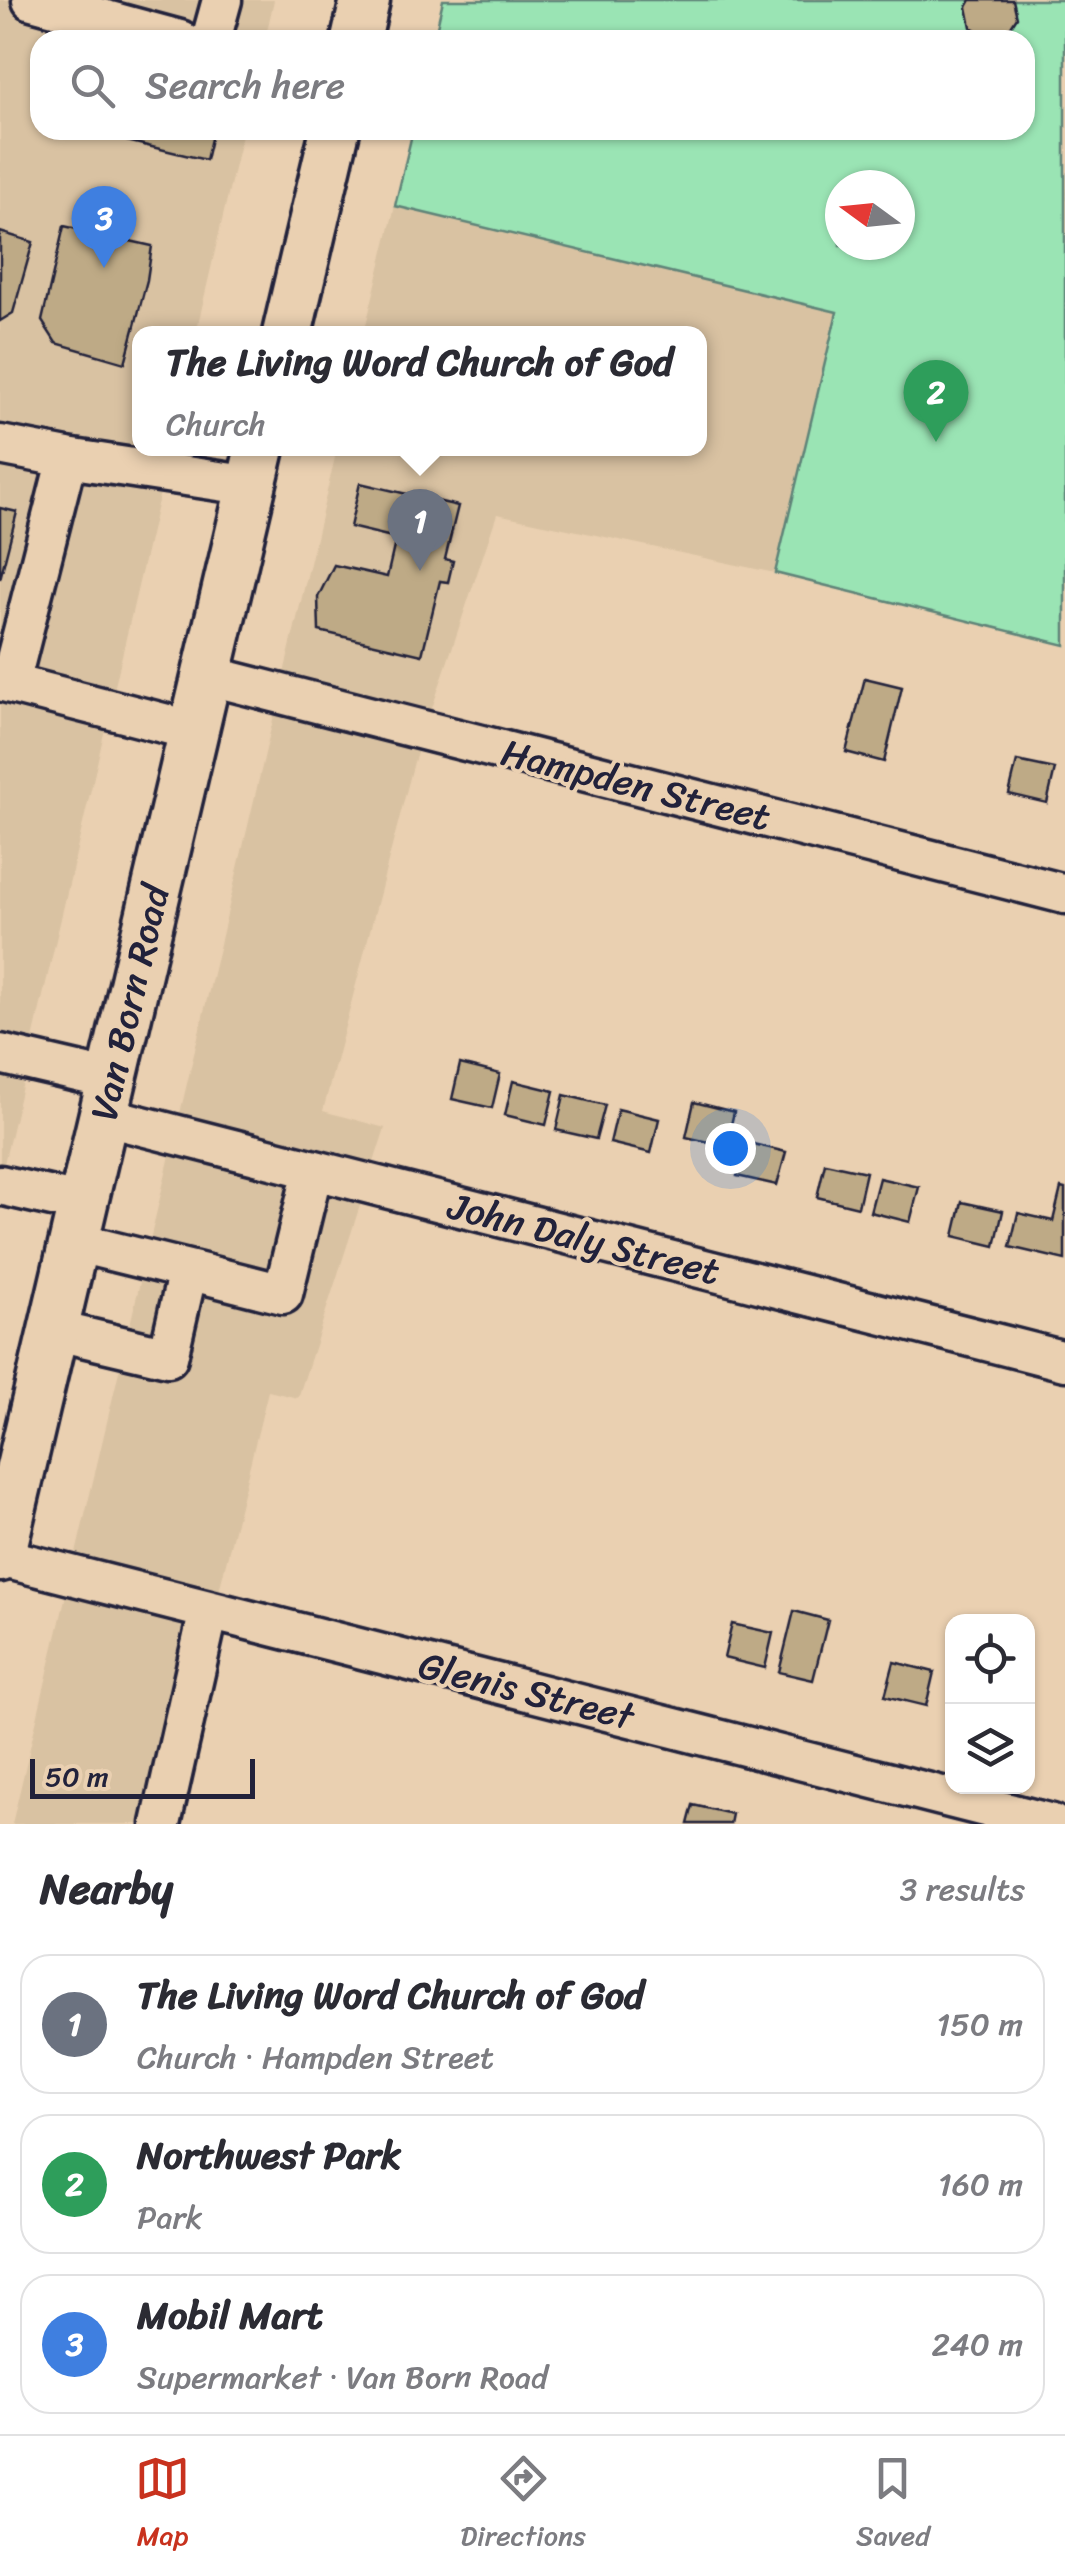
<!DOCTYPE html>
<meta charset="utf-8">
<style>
body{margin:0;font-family:Sriracha,sans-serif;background:#f7f7f7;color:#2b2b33}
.controls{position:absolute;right:30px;bottom:30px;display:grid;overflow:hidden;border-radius:20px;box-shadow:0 2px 8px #0004}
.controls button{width:90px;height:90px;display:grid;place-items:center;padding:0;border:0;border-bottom:2px solid #e1e1e2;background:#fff;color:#2b2b33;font:50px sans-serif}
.compass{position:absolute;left:825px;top:170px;width:90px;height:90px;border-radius:50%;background:#fff;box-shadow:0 2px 8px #0004;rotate:285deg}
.scale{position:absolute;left:30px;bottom:25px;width:225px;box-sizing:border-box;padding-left:10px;border:5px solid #22223b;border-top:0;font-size:28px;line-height:35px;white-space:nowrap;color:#22223b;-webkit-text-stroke:8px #ead0b1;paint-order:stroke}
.you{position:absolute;left:730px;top:1148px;width:35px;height:35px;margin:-25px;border:8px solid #fff;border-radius:50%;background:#1a73e8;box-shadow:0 0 0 15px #1a73e833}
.badge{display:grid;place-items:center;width:65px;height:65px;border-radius:50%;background:#c8321e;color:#fff;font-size:32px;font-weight:700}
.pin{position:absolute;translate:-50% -82px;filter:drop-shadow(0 2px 5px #0008)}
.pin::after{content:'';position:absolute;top:52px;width:35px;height:30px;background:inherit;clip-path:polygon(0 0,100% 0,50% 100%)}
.popup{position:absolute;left:132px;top:326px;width:575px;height:130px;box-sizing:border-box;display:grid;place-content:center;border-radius:20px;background:#fff;filter:drop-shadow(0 2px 8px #0005);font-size:32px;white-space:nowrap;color:#7c7c81}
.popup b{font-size:38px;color:#2b2b33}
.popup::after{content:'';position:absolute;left:50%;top:100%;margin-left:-20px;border:20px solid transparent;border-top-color:#fff}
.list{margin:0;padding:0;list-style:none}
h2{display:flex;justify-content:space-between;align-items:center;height:130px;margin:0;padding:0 40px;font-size:42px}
h2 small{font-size:32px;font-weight:400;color:#7c7c81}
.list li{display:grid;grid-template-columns:65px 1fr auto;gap:30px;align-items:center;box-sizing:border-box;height:140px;margin:0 20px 20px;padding:0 20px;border:2px solid #e1e1e2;border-radius:30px}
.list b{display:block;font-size:38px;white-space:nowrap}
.list p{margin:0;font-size:32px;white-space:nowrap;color:#7c7c81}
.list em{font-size:32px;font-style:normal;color:#7c7c81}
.icon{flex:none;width:55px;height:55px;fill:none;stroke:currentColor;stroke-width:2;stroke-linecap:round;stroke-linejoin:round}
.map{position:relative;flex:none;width:1065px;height:1824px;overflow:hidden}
.search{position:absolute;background:#fff;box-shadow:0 2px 8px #0004;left:30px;right:30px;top:30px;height:110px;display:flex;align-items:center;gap:25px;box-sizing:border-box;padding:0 35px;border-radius:30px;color:#7c7c81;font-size:38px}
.sheet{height:610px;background:#fff}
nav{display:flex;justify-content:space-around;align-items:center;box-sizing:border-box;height:140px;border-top:2px solid #e1e1e2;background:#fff;font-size:28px;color:#7c7c81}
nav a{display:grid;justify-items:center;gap:5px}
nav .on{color:#c8321e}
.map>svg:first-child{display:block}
.built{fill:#d9c2a2}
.green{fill:#9ae4b4;stroke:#5e8378;stroke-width:2.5;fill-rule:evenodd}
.building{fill:#beaa86;stroke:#22223b;stroke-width:2.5}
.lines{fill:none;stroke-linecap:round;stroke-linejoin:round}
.minor-casing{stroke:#22223b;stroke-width:45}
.major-casing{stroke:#22223b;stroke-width:55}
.minor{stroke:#ead0b1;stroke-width:38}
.major{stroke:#ead0b1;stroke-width:48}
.labels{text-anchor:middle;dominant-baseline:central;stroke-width:8;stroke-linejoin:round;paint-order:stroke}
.street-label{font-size:38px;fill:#22223b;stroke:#ead0b1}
</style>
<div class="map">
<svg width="1065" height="1824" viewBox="0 0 1065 1824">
<rect width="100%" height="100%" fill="#ead0b1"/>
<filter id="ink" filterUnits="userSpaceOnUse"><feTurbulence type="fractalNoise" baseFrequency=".01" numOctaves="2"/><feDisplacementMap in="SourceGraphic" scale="20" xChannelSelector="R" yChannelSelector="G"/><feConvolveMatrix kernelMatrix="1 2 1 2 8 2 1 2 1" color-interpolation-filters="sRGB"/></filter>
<g filter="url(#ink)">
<path class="built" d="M 0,0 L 274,0 L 265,40 L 40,40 L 40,130 L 243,130 L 196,333 L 140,334 L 140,448 L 170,449 L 0,1181 Z
M 395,206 L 837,312 L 775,573 L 497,514 L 414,762 L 323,1111 L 385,1128 L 298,1398 L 268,1391 L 162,1824 L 12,1824 L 337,449 L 700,448 L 700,334 L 364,333 Z"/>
<path class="green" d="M 443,0 L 1065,0 L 1065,645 L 775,573 L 837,312 L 395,206 L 413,130 L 1025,130 L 1025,40 L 434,40 ZM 840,185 L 900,185 L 900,245 L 840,245 Z"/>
<path class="building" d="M 971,0 L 1013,0 L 1017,17 L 1006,34 L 988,37 L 971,27 L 967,7 Z
M 107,130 L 213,130 L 206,160 L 106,136 Z
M 64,226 L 152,246 L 147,280 L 125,363 L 56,343 L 42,321 Z
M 0,232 L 33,242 L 13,313 L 0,321 Z
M 360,483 L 458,506 L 445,559 L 453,561 L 448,582 L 440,581 L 422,655 L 319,631 L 318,597 L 334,565 L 387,577 L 396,538 L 350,527 Z
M 0,508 L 17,512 L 0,579 Z
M 865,678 L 902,687 L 884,762 L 846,752 Z
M 1017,761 L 1055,769 L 1047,803 L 1009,794 Z
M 460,1064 L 500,1074 L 492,1108 L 452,1099 Z
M 513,1081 L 554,1091 L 546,1125 L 505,1115 Z
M 564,1095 L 605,1105 L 596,1139 L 556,1130 Z
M 694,1102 L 734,1112 L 726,1146 L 686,1137 Z
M 618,1109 L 659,1119 L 651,1153 L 610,1143 Z
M 745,1142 L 786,1152 L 777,1185 L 737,1176 Z
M 825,1163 L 866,1172 L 858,1207 L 817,1197 Z
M 879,1178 L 919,1187 L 910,1222 L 870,1212 Z
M 1061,1188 L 1065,1189 L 1065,1260 L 1010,1247 L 1018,1213 L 1053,1221 Z
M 962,1202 L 1003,1211 L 995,1246 L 954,1236 Z
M 794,1611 L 828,1620 L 813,1680 L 779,1672 Z
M 732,1624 L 773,1633 L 765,1668 L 724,1658 Z
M 894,1662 L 934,1672 L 926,1706 L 885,1696 Z
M 693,1805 L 732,1814 L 730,1824 L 688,1824 Z"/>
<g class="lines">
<g class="minor-casing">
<path id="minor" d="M 32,0 L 180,40
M 211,40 L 222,0
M 0,445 L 67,458 L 10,683
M 67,458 L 252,486
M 207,675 L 1065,894
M 0,681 L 194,731
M 0,1054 L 112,1080
M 103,1116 L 1065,1361
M 0,1185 L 83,1204
M 188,1270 L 283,1294 L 313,1170
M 53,1330 L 168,1357 L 188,1270 L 74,1242
M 0,1557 L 1052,1824
M 161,1824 L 209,1610"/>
</g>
<g class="major-casing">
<path id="major" d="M 356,40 L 365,0
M 287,334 L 335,130
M 0,1557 L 260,448"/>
</g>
<use href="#minor" class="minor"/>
<use href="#major" class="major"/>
</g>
</g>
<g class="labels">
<g class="street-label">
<text transform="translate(636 785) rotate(14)">Hampden Street</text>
<text transform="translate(130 1003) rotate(-77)">Van Born Road</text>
<text transform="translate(584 1239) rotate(14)">John Daly Street</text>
<text transform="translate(526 1691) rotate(14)">Glenis Street</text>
</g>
</g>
</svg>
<div class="controls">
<button><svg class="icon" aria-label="locate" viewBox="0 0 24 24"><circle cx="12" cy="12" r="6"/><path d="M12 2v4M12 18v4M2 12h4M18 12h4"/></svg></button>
<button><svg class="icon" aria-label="layers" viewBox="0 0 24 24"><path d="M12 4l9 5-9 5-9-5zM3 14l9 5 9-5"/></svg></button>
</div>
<svg class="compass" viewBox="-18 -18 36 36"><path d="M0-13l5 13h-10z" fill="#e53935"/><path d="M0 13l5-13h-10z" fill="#7c7c81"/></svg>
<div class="scale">50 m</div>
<div class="you"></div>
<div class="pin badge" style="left:420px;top:571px;background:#6b7280">1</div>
<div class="popup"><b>The Living Word Church of God</b>Church</div>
<div class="pin badge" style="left:936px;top:442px;background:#2e9e5b">2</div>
<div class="pin badge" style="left:104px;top:268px;background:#3f7fe0">3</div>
<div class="search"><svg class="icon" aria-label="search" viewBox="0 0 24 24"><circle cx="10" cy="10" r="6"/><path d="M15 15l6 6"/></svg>Search here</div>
</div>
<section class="sheet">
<h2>Nearby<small>3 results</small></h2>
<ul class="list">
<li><span class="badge" style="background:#6b7280">1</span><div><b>The Living Word Church of God</b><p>Church · Hampden Street</p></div><em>150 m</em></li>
<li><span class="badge" style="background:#2e9e5b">2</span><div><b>Northwest Park</b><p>Park</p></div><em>160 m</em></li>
<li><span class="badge" style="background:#3f7fe0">3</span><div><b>Mobil Mart</b><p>Supermarket · Van Born Road</p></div><em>240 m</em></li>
</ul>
</section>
<nav>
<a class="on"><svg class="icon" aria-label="map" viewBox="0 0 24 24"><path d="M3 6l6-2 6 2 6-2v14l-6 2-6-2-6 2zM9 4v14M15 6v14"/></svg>Map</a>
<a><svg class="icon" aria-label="directions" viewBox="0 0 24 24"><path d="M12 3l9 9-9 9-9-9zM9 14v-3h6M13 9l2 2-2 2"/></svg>Directions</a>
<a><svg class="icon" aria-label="saved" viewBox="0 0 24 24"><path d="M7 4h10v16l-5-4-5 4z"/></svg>Saved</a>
</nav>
